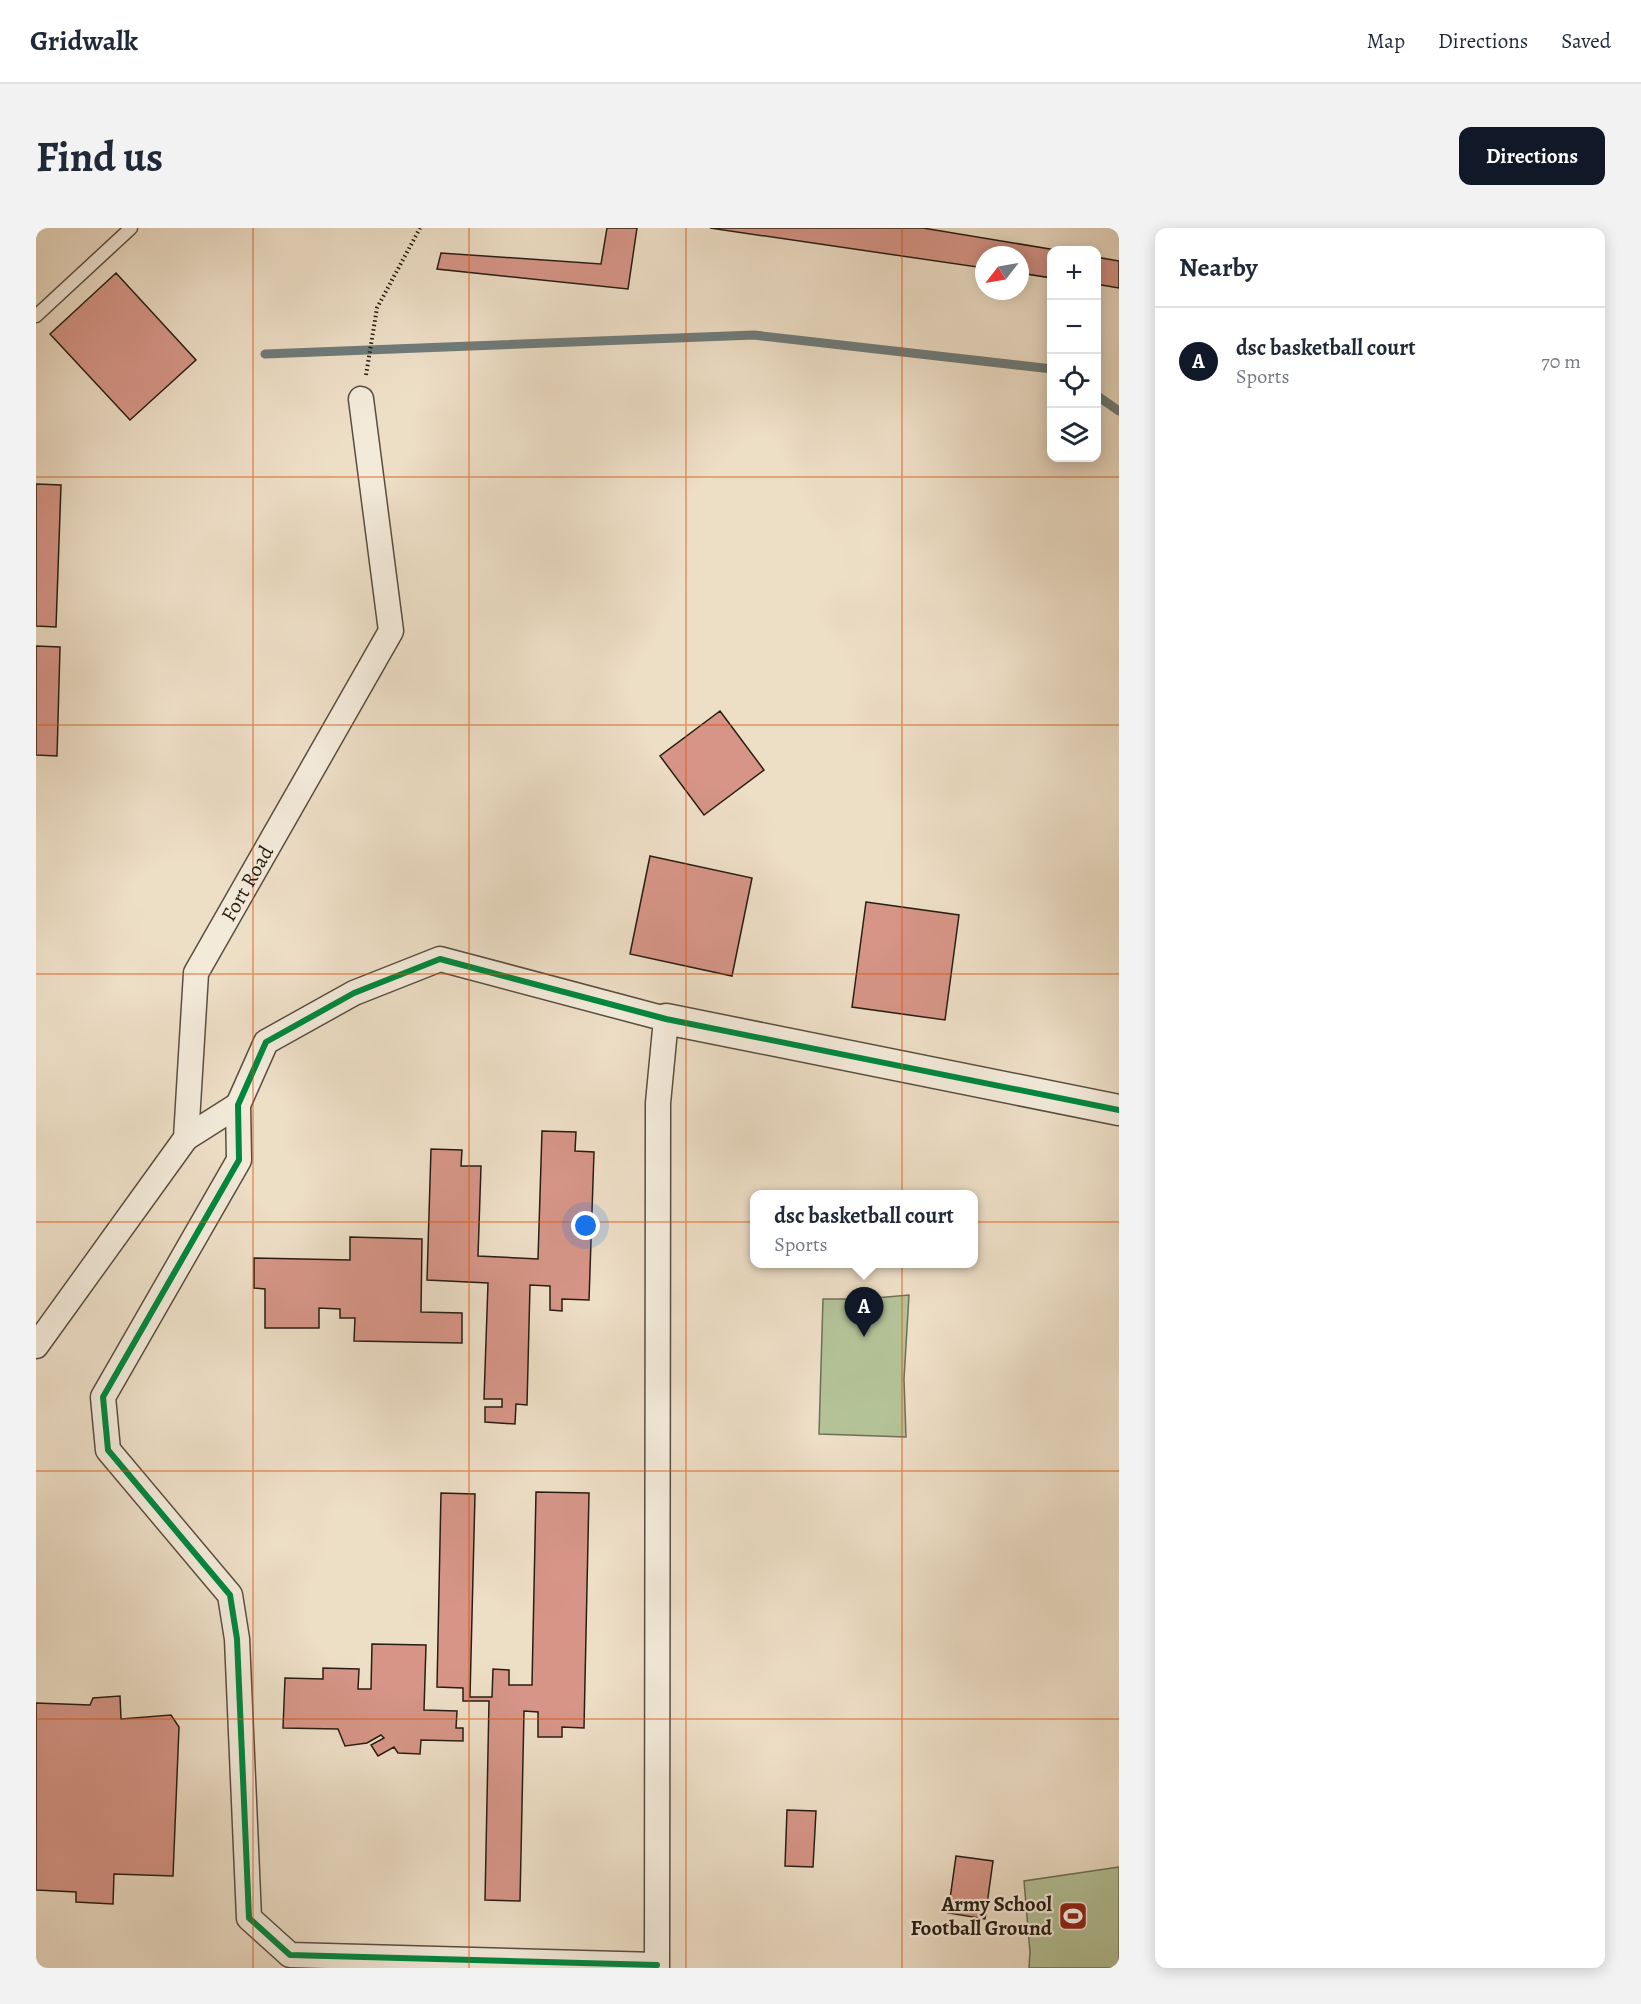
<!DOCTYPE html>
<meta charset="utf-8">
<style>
body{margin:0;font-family:Alegreya,serif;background:#f2f2f3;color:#1f2937}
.controls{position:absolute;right:18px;top:18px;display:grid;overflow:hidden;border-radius:12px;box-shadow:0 3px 15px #0003}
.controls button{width:54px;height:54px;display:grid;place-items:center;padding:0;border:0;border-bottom:2px solid #e0e1e3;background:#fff;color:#1f2937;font:30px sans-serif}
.compass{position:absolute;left:939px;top:18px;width:54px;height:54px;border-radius:50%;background:#fff;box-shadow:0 3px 15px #0003;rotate:239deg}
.you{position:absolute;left:550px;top:998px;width:21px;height:21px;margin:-15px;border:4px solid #fff;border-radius:50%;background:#1a73e8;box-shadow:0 0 0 9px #1a73e833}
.badge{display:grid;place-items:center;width:39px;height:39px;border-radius:50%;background:#111827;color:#fff;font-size:20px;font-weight:700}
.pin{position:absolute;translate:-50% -50px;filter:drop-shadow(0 2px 3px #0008)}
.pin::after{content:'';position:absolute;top:32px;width:21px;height:18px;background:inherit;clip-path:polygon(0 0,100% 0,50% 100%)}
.popup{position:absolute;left:714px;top:962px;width:228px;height:78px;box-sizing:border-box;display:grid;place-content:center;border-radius:12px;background:#fff;filter:drop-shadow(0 2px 4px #0005);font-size:20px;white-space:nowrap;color:#747a83}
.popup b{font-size:22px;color:#1f2937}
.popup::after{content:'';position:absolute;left:50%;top:100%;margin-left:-12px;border:12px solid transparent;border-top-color:#fff}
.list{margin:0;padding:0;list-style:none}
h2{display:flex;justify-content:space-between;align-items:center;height:78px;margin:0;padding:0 24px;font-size:26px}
h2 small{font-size:20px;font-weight:400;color:#747a83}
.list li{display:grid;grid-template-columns:39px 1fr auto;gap:18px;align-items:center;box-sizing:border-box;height:108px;padding:0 24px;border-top:2px solid #e0e1e3}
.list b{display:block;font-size:22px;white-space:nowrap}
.list p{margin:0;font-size:20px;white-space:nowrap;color:#747a83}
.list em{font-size:20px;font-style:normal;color:#747a83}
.icon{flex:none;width:33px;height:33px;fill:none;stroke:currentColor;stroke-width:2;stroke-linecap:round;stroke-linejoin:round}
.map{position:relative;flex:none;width:1083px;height:1740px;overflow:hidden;border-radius:12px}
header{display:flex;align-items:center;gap:36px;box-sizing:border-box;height:84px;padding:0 30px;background:#fff;border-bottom:2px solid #e0e1e3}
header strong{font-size:28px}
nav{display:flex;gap:33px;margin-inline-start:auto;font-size:21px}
.intro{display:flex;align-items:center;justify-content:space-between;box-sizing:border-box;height:144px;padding:0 36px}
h1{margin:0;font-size:42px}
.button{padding:15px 27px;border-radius:12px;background:#111827;color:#fff;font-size:21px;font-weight:700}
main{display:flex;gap:36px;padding:0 36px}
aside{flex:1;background:#fff;border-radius:12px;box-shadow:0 3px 15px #0003}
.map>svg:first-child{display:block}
.green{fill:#b4c298;stroke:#6e7056;stroke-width:1.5}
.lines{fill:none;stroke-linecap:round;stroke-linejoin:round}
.stream{stroke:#6f7b7a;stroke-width:9}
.building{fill:#d69587;stroke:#281e13;stroke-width:1.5}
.service-casing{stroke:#594e40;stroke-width:15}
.minor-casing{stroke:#594e40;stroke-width:27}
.tertiary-casing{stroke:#594e40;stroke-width:33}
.path{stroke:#281e13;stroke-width:4;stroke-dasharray:1.5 3;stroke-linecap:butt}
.service{stroke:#f3eada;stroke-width:12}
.minor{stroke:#f3eada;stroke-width:24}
.tertiary{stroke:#f3eada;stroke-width:30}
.cycleway-casing{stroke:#f3eada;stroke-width:10}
.cycleway{stroke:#00873e;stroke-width:6}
.grid{fill:none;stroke:#d5530d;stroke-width:1.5;stroke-opacity:0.55}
.labels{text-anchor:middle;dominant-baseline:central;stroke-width:4.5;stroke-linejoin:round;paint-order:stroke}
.street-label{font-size:21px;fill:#281e13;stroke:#f3eada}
.poi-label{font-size:21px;font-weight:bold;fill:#281e13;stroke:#f3eada;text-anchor:end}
</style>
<header>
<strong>Gridwalk</strong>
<nav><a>Map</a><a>Directions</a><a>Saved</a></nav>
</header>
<div class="intro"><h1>Find us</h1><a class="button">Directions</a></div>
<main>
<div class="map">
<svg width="1083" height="1740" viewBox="0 0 1083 1740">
<rect width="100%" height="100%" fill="#eddec6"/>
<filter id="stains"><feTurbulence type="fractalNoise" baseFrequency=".00333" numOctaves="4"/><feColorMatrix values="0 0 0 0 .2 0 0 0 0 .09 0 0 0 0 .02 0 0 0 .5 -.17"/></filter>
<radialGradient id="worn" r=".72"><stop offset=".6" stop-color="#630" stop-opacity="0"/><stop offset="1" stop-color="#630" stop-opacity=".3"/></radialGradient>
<path class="green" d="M 873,1067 L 868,1151 L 870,1209 L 783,1206 L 787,1071 L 827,1071 Z
M 1083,1639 L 1083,1740 L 993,1740 L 994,1724 L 988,1653 Z"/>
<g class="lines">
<path class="stream" d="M 229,126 L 718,107 L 1016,141
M 1060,167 L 1083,183"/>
</g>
<path class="building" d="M 571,0 L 601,0 L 592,61 L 401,41 L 405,25 L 565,36 Z
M 674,0 L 887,0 L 1020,22 L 1016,22 L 1016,50 L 984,45 L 984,27 L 948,27 L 948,40 Z
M 1060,29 L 1083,33 L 1083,60 L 1060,56 Z
M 80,45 L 160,132 L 94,192 L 14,106 Z
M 0,256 L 25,257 L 20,399 L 0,398 Z
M 0,418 L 24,419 L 21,528 L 0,527 Z
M 684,483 L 728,542 L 668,587 L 624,528 Z
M 614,628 L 716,650 L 696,748 L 594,726 Z
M 830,674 L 923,687 L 909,792 L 816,779 Z
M 506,903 L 540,904 L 539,923 L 558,924 L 553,1072 L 526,1071 L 526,1083 L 514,1082 L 514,1058 L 494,1057 L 491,1177 L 480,1176 L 479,1196 L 449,1194 L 449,1179 L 466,1179 L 466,1171 L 448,1171 L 452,1055 L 391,1052 L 395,921 L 426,922 L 425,938 L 445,938 L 442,1028 L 502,1031 Z
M 314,1009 L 386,1011 L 385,1084 L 426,1085 L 426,1115 L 318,1113 L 319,1090 L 304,1090 L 304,1081 L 283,1080 L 283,1100 L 229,1100 L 229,1061 L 218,1060 L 218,1030 L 314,1032 Z
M 500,1264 L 553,1265 L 548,1500 L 526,1499 L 526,1509 L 502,1509 L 502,1484 L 488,1483 L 484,1673 L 449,1672 L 453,1473 L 427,1473 L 427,1460 L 401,1459 L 405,1265 L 439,1266 L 434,1469 L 456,1469 L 457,1441 L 473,1442 L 473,1457 L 496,1457 Z
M 336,1416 L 390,1417 L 388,1482 L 421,1483 L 420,1500 L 427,1500 L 427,1513 L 385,1512 L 384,1526 L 362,1525 L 358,1519 L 342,1528 L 335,1517 L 348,1510 L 345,1507 L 331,1515 L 309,1518 L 302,1501 L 247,1500 L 249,1450 L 287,1451 L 287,1440 L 323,1441 L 322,1461 L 335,1461 Z
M 84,1468 L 85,1491 L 135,1487 L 143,1499 L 137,1648 L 78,1646 L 77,1676 L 40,1674 L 40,1664 L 0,1662 L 0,1475 L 54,1477 L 57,1470 Z
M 751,1582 L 780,1583 L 777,1639 L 749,1638 Z
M 920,1628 L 957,1633 L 949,1691 L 912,1685 Z"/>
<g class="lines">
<g class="service-casing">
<path id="service" d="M 0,88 L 95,0"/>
</g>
<g class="minor-casing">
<g id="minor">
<path d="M 150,910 L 202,877"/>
<path id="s1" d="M 0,1118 L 150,910 L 160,745 L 355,403 L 325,171"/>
<path d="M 621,1740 L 621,1737 L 622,875 L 630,791 L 404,731 L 318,765 L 230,814 L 202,877 L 203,932 L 67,1169 L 72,1222 L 194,1367 L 201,1411 L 213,1690 L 254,1727 L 621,1737"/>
</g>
</g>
<g class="tertiary-casing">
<path id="tertiary" d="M 630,791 L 1083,882"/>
</g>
<path class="path" d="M 330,147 L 341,80 L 384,0"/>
<use href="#service" class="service"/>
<use href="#minor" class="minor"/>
<use href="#tertiary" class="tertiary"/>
<g class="cycleway-casing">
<path id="cycleway" d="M 621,1737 L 254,1727 L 213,1690 L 201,1411 L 194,1367 L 72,1222 L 67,1169 L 203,932 L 202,877 L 230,814 L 318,765 L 404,731 L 630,791 L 1083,882"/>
</g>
<use href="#cycleway" class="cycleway"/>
</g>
<path class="grid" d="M 217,0 L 217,1740M 433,0 L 433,1740M 650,0 L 650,1740M 866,0 L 866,1740M 0,249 L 1083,249M 0,497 L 1083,497M 0,746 L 1083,746M 0,994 L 1083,994M 0,1243 L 1083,1243M 0,1491 L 1083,1491"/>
<defs>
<g id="stadium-square" transform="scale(1.5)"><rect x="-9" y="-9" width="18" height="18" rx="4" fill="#8f2418" stroke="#f3eada"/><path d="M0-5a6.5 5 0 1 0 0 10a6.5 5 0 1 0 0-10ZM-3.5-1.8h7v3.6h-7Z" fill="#fff"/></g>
</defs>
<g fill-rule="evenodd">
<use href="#stadium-square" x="1037" y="1688"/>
</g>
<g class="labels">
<g class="street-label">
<text stroke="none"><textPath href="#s1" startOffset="525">Fort Road</textPath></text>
</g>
<g class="poi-label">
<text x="1016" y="1676">Army School<tspan x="1016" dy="24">Football Ground</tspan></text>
</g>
</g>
<rect width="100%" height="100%" filter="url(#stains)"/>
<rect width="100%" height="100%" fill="url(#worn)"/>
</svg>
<div class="controls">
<button>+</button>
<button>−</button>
<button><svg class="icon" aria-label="locate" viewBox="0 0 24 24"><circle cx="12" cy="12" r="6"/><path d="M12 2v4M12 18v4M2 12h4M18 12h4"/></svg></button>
<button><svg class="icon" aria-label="layers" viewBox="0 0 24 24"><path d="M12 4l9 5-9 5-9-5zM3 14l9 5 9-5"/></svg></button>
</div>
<svg class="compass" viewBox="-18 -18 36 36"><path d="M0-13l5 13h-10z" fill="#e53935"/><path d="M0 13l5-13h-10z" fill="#747a83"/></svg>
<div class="you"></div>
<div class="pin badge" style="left:828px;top:1109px">A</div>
<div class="popup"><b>dsc basketball court</b>Sports</div>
</div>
<aside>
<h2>Nearby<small></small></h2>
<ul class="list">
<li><span class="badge">A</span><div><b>dsc basketball court</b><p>Sports</p></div><em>70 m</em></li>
</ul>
</aside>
</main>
